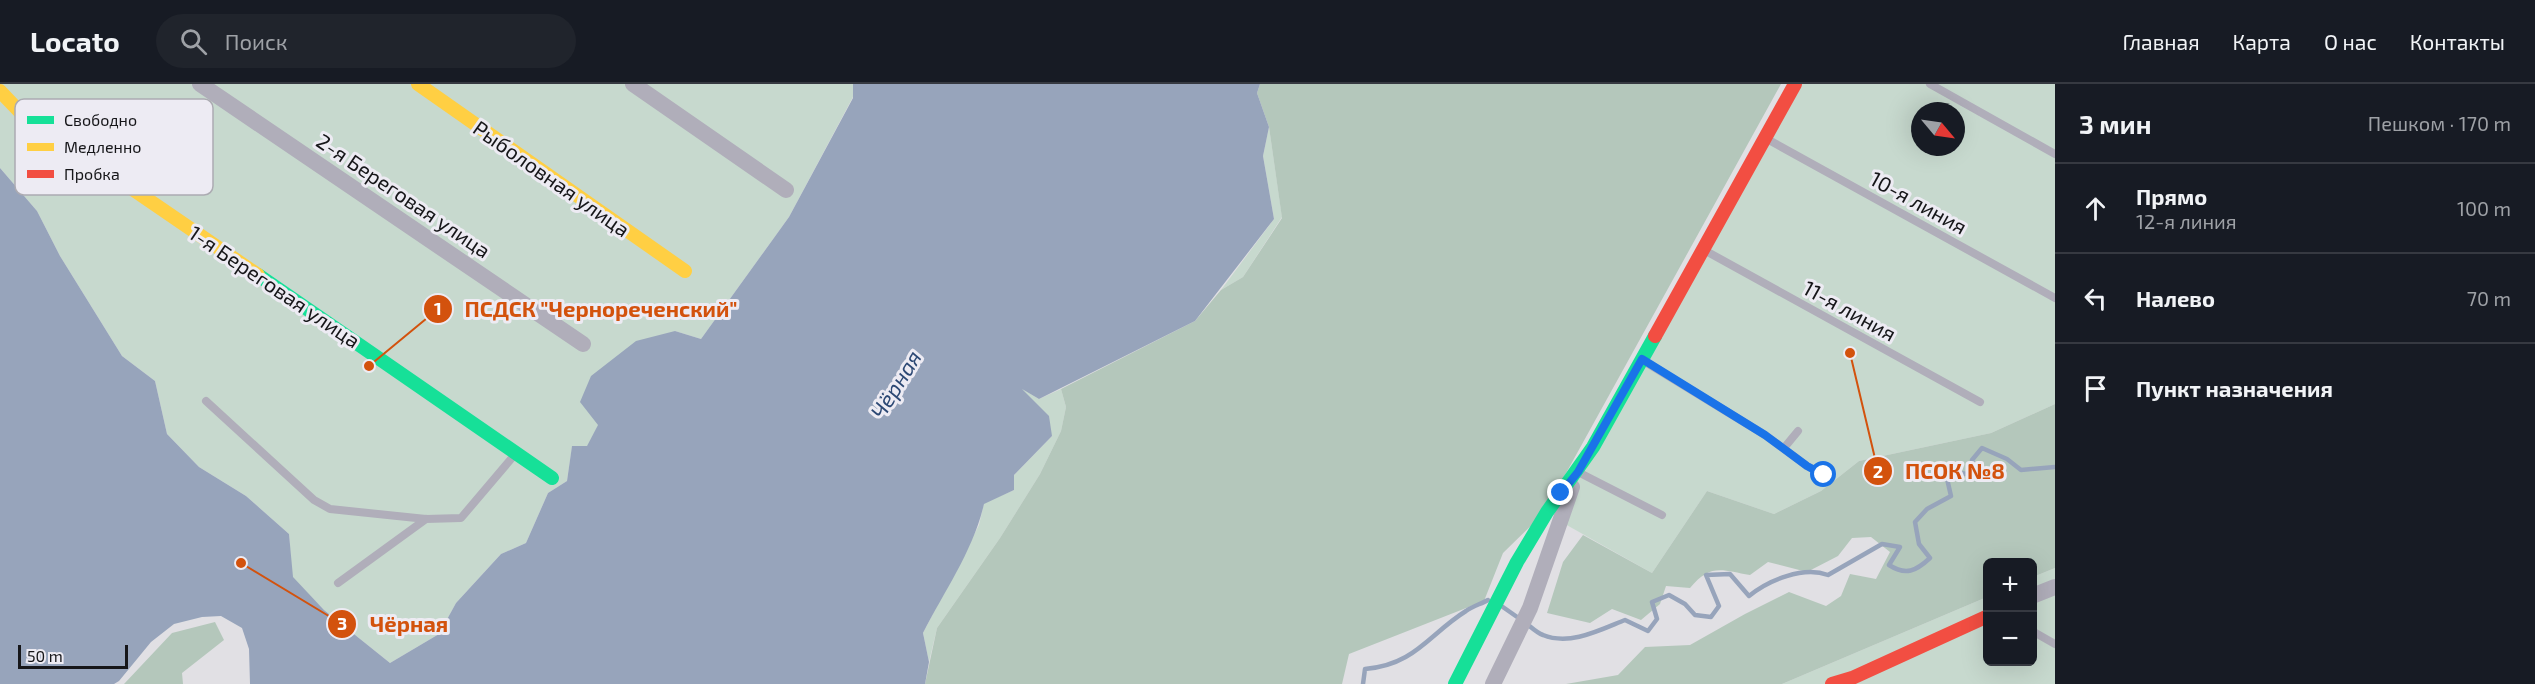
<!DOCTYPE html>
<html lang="ru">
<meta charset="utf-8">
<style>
body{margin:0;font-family:"Exo 2",sans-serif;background:#20242c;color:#f1f3f6}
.controls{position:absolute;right:18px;bottom:18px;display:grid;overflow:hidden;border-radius:9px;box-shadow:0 6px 24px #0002}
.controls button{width:54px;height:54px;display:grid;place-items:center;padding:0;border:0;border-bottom:2px solid #363941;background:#171b24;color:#f1f3f6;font:30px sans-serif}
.compass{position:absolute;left:1911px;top:18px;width:54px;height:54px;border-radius:50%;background:#171b24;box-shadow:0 6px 24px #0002;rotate:119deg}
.scale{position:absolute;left:18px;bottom:15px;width:110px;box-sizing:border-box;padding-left:6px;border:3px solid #161619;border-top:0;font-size:16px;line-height:21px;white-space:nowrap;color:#161619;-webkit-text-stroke:4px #edebf3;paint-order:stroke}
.stop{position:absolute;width:18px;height:18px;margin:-14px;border:4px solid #1a73e8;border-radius:50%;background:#fff}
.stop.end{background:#1a73e8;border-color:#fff;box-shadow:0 2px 6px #0008}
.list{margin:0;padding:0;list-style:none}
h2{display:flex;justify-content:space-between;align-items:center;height:78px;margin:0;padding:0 24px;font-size:26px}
h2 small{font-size:20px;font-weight:400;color:#9ea1a6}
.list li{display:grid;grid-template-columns:39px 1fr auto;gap:18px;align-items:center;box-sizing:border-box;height:90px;padding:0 24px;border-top:2px solid #363941}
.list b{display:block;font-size:22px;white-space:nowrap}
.list p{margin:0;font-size:20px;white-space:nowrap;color:#9ea1a6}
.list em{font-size:20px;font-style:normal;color:#9ea1a6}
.icon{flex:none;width:33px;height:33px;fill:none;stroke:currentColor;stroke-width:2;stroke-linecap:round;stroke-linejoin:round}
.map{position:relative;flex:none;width:2055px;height:600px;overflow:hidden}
header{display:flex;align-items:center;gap:36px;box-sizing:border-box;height:84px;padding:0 30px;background:#171b24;border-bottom:2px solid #363941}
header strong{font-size:28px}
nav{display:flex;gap:33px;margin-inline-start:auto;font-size:21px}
.search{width:420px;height:54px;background:#20242c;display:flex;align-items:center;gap:15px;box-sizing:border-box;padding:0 21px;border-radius:33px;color:#9ea1a6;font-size:22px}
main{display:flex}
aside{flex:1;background:#171b24}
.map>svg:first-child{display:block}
.green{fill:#c7d9ce;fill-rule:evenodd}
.forest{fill:#b4c7bb}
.water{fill:#97a4bb}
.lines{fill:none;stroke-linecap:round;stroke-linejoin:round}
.stream{stroke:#97a4bb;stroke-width:4.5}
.lane{stroke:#b0aeba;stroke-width:8}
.street{stroke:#b0aeba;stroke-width:16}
.fast{stroke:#16e098;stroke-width:14}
.slow{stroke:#ffcf43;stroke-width:14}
.jam{stroke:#f24e42;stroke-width:14}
.route{stroke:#1a73e8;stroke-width:8}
.labels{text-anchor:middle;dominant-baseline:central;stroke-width:6;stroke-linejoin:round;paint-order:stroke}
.street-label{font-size:21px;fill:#161619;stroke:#edebf3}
.water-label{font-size:22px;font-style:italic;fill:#2c4874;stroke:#edebf3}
.key{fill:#edebf3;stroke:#acabb2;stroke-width:1.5}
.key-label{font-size:16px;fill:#161619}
.leader{fill:none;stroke:#d3520d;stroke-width:2}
.callout-dot{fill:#d3520d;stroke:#edebf3;stroke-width:2}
.mark-label{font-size:18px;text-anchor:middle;font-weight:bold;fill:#fff}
.callout-label{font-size:22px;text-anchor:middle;font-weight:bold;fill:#d3520d;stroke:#edebf3;stroke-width:6;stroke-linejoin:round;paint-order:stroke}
</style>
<header>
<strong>Locato</strong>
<div class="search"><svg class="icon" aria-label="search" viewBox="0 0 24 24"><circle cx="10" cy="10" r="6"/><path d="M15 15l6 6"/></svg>Поиск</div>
<nav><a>Главная</a><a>Карта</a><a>О нас</a><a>Контакты</a></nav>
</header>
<main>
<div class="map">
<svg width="2055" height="600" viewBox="0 0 2055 600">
<rect width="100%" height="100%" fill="#e1e0e4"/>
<path class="green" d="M 0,0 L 853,0 L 853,13 L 789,133 L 701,255 L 675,247 L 599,340 L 587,363 L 572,363 L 567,397 L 548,409 L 526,459 L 501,470 L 456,519 L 439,550 L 390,579 L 324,526 L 292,493 L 289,450 L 246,412 L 199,383 L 167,350 L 155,297 L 122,272 L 60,172 L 37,127 L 0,84 Z
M 1787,0 L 2055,0 L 2055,320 L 1991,349 L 1859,377 L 1821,407 L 1774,430 L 1707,407 L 1652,489 L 1556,435 ZM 1920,27 L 1956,27 L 1956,63 L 1920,63 Z
M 1269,43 L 1282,133 L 1243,193 L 1221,206 L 1274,135 L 1263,72 Z
M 1019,303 L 1039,315 L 1061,305 L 1066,323 L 1061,347 L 1040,390 L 1000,454 L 937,544 L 929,578 L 923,549 L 979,441 L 984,419 L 1014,406 L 1014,391 L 1052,352 Z
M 2055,484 L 2055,600 L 1782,600 L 1987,513 L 1988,578 L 2032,578 L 2033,493 Z"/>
<path class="forest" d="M 1260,0 L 1781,0 L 1544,429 L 1503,469 L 1484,517 L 1349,570 L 1342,600 L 925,600 L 937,544 L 1000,454 L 1040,390 L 1061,347 L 1066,323 L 1061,305 L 1195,237 L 1221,206 L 1243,193 L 1282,134 L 1269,43 L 1257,9 Z
M 2055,320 L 2055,484 L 2033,493 L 2032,478 L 1988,478 L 1987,513 L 1782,600 L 1566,600 L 1618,591 L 1645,563 L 1690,561 L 1745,530 L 1789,508 L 1826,522 L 1841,512 L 1850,490 L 1876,495 L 1890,468 L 1871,453 L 1852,454 L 1838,472 L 1807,488 L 1768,478 L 1750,491 C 1722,486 1710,479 1690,504 L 1666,502 L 1660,520 L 1641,536 L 1612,525 L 1590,539 L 1547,529 L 1563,478 L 1583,451 L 1652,489 L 1707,407 L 1774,430 L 1821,407 L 1859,377 L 1991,349 Z
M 215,538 L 224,556 L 182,589 L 183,600 L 124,600 L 172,549 Z"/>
<path class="water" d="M 853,0 L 1260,0 L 1257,9 L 1269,43 L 1263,72 L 1274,135 L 1195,237 L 1039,315 L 1022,305 L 1049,332 L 1052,352 L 1014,391 L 1014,406 L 984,420 C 973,467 945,506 923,549 L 929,578 L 925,600 L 250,600 L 249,565 L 242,544 L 221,532 L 202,533 L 174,540 L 151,558 L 119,597 L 114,600 L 0,600 L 0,84 L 37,127 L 60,172 L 122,272 L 155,297 L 167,350 L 199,383 L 246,412 L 289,450 L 293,493 L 324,526 L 390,579 L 439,550 L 456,519 L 501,470 L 526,459 L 548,409 L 567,397 L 572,362 L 587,362 L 598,341 L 580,318 L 591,292 L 636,257 L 675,247 L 701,255 L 789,133 L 853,14 Z"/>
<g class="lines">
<path class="stream" d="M 1500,521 L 1520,535
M 1527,540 C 1532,544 1537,549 1543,551 C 1570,562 1600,546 1625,536 L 1648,547 L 1657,535 L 1652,518 L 1669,511 L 1685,520 L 1695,531 L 1711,533 L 1719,522 L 1706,491 L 1730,490 L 1749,512 C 1769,496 1803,482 1828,491 L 1882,460 L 1900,463 L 1889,481 C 1906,492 1916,487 1930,474 L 1919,460 L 1915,438 L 1927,425 L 1951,412 L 1945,386 L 1977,392 L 1972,376 L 1982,364 L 2007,375 L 2021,386 L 2055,383
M 1363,600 L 1365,585 C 1415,581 1429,550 1466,527 C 1473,522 1481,520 1488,516"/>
<path class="lane" d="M 1930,0 L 2055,70
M 1767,55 L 2055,214
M 1704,166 L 1980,318
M 1642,276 L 1765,351 L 1807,382 L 1824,391
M 206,317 L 314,416 L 330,425 L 426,435 L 461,434 L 517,368
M 1784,364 L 1798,347
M 1578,388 L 1662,431
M 338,499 L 426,435
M 2032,547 L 2055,560"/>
<path class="street" d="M 200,0 L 583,260
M 633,0 L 786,106
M 2032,512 L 2055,503
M 1493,600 L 1530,524 L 1572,403"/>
<path class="fast" d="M 258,191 L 552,394
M 1455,600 L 1517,478 L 1547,428 L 1593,363 L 1655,252"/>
<path class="slow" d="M 418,0 L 685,187
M 0,7 L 20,28 L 258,191"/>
<path class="jam" d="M 1655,252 L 1795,0
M 1832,600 L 1852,594 L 1988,532"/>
</g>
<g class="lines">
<path class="route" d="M 1561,409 L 1578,388 L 1642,275 L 1765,351 L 1807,382 L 1824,391"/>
</g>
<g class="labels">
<g class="street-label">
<text transform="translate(552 94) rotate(35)">Рыболовная улица</text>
<text transform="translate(404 111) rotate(34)">2-я Береговая улица</text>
<text transform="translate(1919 118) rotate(29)">10-я линия</text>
<text transform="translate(275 202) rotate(34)">1-я Береговая улица</text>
<text transform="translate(1850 226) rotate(29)">11-я линия</text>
</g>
<g class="water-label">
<text transform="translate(895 300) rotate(-58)">Чёрная</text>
</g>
</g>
<rect x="15" y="15" width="198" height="96" rx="9" class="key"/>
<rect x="27" y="32" width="27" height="8" fill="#16e098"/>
<rect x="27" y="59" width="27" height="8" fill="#ffcf43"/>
<rect x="27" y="86" width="27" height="8" fill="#f24e42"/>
<g class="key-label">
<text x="64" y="42">Свободно</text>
<text x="64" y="69">Медленно</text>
<text x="64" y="96">Пробка</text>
</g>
<path class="leader" d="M369 282L438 225M1850 269L1878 387M241 479L342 540"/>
<g class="callout-dot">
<circle cx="369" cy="282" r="6"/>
<circle cx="1850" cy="269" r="6"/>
<circle cx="241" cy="479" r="6"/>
<circle cx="438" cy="225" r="15"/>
<circle cx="1878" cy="387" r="15"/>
<circle cx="342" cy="540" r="15"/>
</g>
<g class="mark-label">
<text x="438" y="231">1</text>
<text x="1878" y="394">2</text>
<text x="342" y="546">3</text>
</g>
<g class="callout-label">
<text x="601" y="233">ПСДСК "Чернореченский"</text>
<text x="1955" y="395">ПСОК №8</text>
<text x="409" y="548">Чёрная</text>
</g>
</svg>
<div class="controls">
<button>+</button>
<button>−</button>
</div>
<svg class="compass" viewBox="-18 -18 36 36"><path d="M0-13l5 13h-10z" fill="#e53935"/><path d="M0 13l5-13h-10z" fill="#9ea1a6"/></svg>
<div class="scale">50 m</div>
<div class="stop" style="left:1824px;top:391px"></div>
<div class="stop end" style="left:1561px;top:409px"></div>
</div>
<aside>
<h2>3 мин<small>Пешком · 170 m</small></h2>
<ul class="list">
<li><svg class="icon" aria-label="ahead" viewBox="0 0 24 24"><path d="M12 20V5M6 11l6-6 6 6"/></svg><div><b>Прямо</b><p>12-я линия</p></div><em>100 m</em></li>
<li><svg class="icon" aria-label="left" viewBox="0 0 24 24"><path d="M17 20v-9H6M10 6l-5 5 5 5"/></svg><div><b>Налево</b></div><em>70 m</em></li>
<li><svg class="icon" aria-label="arrive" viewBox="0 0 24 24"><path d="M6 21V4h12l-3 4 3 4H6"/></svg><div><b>Пункт назначения</b></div></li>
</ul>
</aside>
</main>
